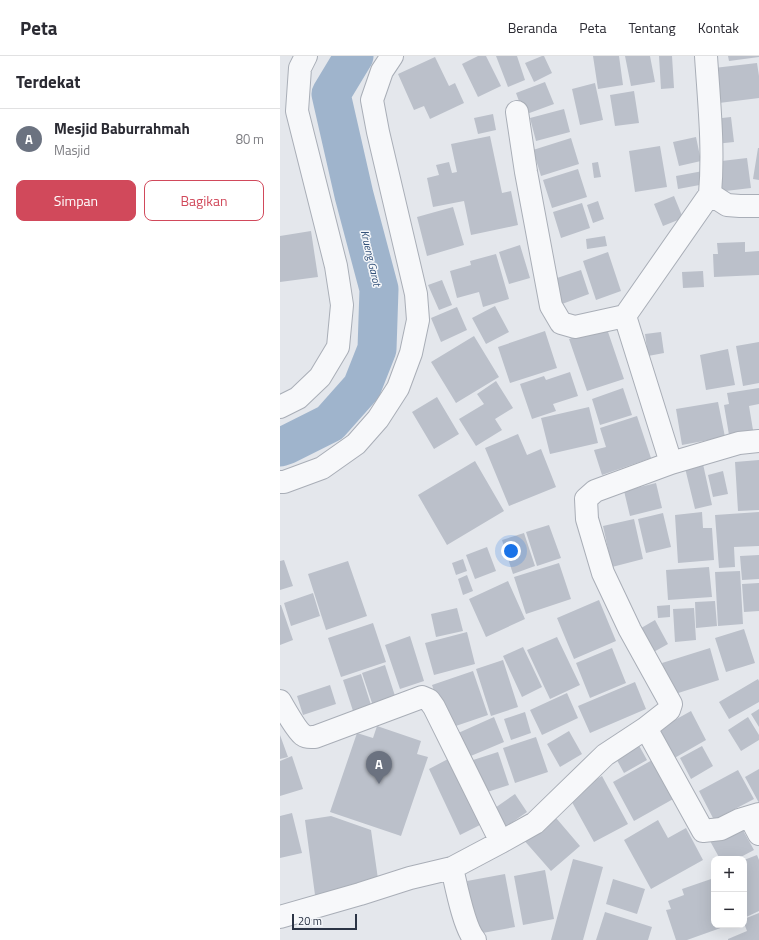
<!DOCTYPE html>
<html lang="id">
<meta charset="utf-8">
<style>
body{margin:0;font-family:"Titillium Web",sans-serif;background:#f2f2f3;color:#2b2b33}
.controls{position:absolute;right:12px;bottom:12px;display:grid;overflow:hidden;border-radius:8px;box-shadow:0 4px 16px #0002}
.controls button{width:36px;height:36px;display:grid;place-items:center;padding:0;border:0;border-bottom:1px solid #e1e1e2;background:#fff;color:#2b2b33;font:20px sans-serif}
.scale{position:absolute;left:12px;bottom:10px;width:65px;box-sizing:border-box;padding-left:4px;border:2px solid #2b3445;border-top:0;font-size:11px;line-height:14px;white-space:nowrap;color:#2b3445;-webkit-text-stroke:3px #f4f6f9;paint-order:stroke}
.you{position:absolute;left:231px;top:495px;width:14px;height:14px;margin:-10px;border:3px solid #fff;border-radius:50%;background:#1a73e8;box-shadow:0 0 0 6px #1a73e833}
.badge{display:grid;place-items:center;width:26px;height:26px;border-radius:50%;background:#d1495b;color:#fff;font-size:13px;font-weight:700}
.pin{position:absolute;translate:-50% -33px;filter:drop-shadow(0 1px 2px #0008)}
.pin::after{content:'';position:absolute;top:21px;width:14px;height:12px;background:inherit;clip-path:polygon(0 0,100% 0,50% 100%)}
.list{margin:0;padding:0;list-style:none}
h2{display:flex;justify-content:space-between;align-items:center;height:52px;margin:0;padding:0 16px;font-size:17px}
h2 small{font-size:13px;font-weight:400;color:#7c7c81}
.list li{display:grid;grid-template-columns:26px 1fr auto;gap:12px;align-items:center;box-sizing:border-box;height:60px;padding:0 16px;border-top:1px solid #e1e1e2}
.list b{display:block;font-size:15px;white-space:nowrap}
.list p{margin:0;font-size:13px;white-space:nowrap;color:#7c7c81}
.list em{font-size:13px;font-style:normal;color:#7c7c81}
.actions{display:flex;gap:8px;padding:12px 16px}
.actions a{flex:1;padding:9px 0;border:1px solid #d1495b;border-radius:8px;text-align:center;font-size:14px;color:#d1495b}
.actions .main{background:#d1495b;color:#fff}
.map{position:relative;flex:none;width:479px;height:884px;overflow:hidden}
header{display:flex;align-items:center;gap:24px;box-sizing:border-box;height:56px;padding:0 20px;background:#fff;border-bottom:1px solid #e1e1e2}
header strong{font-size:19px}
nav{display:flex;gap:22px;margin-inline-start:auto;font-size:14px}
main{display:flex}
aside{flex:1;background:#fff}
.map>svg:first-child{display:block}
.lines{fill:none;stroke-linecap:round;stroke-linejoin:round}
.river{stroke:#9fb4cc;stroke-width:39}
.building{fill:#bbc0ca}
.minor-casing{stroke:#a9aeb7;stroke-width:24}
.minor{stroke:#f7f8fa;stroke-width:22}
.labels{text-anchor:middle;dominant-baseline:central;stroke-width:3;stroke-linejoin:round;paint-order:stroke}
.water-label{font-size:11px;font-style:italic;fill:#34527a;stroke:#f4f6f9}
</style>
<header>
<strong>Peta</strong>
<nav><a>Beranda</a><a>Peta</a><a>Tentang</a><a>Kontak</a></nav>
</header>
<main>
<aside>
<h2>Terdekat<small></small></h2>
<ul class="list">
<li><span class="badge" style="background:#6b7280">A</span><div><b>Mesjid Baburrahmah</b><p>Masjid</p></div><em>80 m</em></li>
</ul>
<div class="actions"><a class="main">Simpan</a><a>Bagikan</a></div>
</aside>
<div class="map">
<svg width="479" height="884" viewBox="0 0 479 884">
<rect width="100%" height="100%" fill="#e4e7ec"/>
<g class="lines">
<path class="river" d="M 0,391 L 6,389 L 50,367 L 82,331 L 97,293 L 99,233 L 74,139 L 51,38 L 74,0"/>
</g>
<path class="building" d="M 198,0 L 206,0 L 221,30 L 198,41 L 182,8 Z
M 216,0 L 237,0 L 245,24 L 228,31 Z
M 262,0 L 264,0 L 272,17 L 254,26 L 245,7 Z
M 313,0 L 339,0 L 343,29 L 318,33 Z
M 345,0 L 370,0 L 375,26 L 351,30 Z
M 379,0 L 392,0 L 394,32 L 381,33 Z
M 448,0 L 479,0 L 479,1 L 449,5 Z
M 155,1 L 169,30 L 175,27 L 184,47 L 150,63 L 144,50 L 134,54 L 118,18 Z
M 477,7 L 479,20 L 479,42 L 439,47 L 434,12 Z
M 265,26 L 274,48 L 244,59 L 236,37 Z
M 315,27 L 323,64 L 300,69 L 292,33 Z
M 354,35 L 359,67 L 335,70 L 330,39 Z
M 284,53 L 290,76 L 256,85 L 250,62 Z
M 213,58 L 216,74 L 198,78 L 194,62 Z
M 451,61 L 454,86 L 435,88 L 433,63 Z
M 210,80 L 222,137 L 231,135 L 238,169 L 191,179 L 184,145 L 153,151 L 147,122 L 159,119 L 156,109 L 169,106 L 172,117 L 177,116 L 171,88 Z
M 416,81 L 421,105 L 399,110 L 393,86 Z
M 291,82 L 299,108 L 261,120 L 253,94 Z
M 380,90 L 387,131 L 355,136 L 349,95 Z
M 478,92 L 479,92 L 479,124 L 473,123 Z
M 467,102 L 471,132 L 437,136 L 433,106 Z
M 318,106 L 321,121 L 314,122 L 312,107 Z
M 298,113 L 307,141 L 272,152 L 263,124 Z
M 423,115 L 425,128 L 398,133 L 396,120 Z
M 394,140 L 403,162 L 383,170 L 374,148 Z
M 318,145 L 324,163 L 313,167 L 307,149 Z
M 302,147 L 310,172 L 281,182 L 273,156 Z
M 173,151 L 184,189 L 147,200 L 137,161 Z
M 31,175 L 38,221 L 0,226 L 0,180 Z
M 325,180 L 327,190 L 307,193 L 306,183 Z
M 465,186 L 465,196 L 479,195 L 479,219 L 434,221 L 433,198 L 438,198 L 437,187 Z
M 240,189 L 250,222 L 229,228 L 219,196 Z
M 328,196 L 341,235 L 316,244 L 303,205 Z
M 216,198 L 229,243 L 203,251 L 199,236 L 177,242 L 170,215 L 191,209 L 190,205 Z
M 301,214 L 309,238 L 282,248 L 274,223 Z
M 423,215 L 424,231 L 403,232 L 402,216 Z
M 162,224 L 172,249 L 159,254 L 148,229 Z
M 215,250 L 229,276 L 206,288 L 192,262 Z
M 177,251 L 187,274 L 161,286 L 151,262 Z
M 326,270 L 344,323 L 307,335 L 289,283 Z
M 265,275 L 277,312 L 230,327 L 218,291 Z
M 381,276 L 384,297 L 368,300 L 365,278 Z
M 194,280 L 219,321 L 176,347 L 151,306 Z
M 479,286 L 479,327 L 463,330 L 456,290 Z
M 448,293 L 455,329 L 426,334 L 420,299 Z
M 290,316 L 298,340 L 273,348 L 276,355 L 252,363 L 240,328 L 264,320 L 266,324 Z
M 216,325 L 233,352 L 215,363 L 222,374 L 196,390 L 179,363 L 204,348 L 197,338 Z
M 343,332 L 352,359 L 320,369 L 312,343 Z
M 479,332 L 479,348 L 469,350 L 473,374 L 449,379 L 444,349 L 449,348 L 447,337 Z
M 157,341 L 179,378 L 154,393 L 132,356 Z
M 438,346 L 445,381 L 402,389 L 396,353 Z
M 309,351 L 318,387 L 270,398 L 261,362 Z
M 357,360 L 371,402 L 322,419 L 314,394 L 326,391 L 320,372 Z
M 238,378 L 247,399 L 261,393 L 276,431 L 229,450 L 205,392 Z
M 479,404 L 479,454 L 458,455 L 455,406 Z
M 195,405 L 224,455 L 167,489 L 138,439 Z
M 423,408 L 432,449 L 415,453 L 405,412 Z
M 443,415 L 448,438 L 433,441 L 428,419 Z
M 376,427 L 382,452 L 350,460 L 344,435 Z
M 422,456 L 423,472 L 432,472 L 434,504 L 398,507 L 395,459 Z
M 479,456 L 479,490 L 454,491 L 455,511 L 439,512 L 435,459 Z
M 383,457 L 391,491 L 366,497 L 358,463 Z
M 354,463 L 363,503 L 332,511 L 323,470 Z
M 269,469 L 281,502 L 257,510 L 246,476 Z
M 244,477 L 255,510 L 233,518 L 222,484 Z
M 207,491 L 216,515 L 195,523 L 186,499 Z
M 479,499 L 479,523 L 462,524 L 460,500 Z
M 183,503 L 187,515 L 176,519 L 172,507 Z
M 4,504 L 13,530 L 0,534 L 0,505 Z
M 68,505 L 87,560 L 46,574 L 28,518 Z
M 279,507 L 291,543 L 246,558 L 234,521 Z
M 429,511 L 432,541 L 388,544 L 386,514 Z
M 460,515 L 463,568 L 438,570 L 435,516 Z
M 187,519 L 193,535 L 183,539 L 178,523 Z
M 228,525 L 245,563 L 206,581 L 189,543 Z
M 479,527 L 479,555 L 464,556 L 462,528 Z
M 33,537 L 40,560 L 11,570 L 4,547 Z
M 319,544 L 336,585 L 294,603 L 277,562 Z
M 435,545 L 437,570 L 416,572 L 415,546 Z
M 0,549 L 1,549 L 13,584 L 0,589 Z
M 390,549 L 390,561 L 378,562 L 377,550 Z
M 177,552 L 183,575 L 156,581 L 151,558 Z
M 414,552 L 416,584 L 395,586 L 393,553 Z
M 375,564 L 388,588 L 370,598 L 356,575 Z
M 93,567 L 106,606 L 61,621 L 48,582 Z
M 464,573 L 475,607 L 446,616 L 435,582 Z
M 187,576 L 195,608 L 154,619 L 145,587 Z
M 130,580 L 144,625 L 120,633 L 105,589 Z
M 277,581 L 300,629 L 270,643 L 247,594 Z
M 243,591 L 262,631 L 242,641 L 223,600 Z
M 332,592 L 346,627 L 310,642 L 296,607 Z
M 430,592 L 439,624 L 392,639 L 382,607 Z
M 223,604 L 238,651 L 211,660 L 196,613 Z
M 105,609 L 116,643 L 93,650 L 82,617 Z
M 193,615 L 208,659 L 167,673 L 152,629 Z
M 81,618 L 91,649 L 73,655 L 63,624 Z
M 478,623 L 479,625 L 479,646 L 449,663 L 439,646 Z
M 355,626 L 366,653 L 310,677 L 298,650 Z
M 50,629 L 56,648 L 23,659 L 17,640 Z
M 287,637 L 298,662 L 262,679 L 250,654 Z
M 479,653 L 479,671 L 471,658 Z
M 411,655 L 426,684 L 391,704 L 375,675 Z
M 245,656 L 251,677 L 231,684 L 224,663 Z
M 214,661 L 224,686 L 186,702 L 176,678 Z
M 468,661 L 479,679 L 479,684 L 461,695 L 448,674 Z
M 97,670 L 141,685 L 137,698 L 148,701 L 121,780 L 50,756 L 77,677 L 93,682 Z
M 289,675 L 302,698 L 280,711 L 267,688 Z
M 0,679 L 8,701 L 0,703 Z
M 256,681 L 268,716 L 235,727 L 223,692 Z
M 356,684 L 367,704 L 344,717 L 333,697 Z
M 422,690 L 433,710 L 411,723 L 400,702 Z
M 218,696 L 229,729 L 201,738 L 190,705 Z
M 12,700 L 23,733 L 0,740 L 0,705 Z
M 168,703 L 200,769 L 180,779 L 149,713 Z
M 374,703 L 395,742 L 354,765 L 333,726 Z
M 479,713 L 479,747 L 465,721 Z
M 458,714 L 474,743 L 434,764 L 419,735 Z
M 322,720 L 348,768 L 314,786 L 288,739 Z
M 235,738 L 247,756 L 224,772 L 212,754 Z
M 271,756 L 300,790 L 271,815 L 242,782 Z
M 12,757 L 22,797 L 0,802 L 0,760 Z
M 51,760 L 91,774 L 99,830 L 35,839 L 25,764 Z
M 378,764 L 388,782 L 406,772 L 423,804 L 371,833 L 344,784 Z
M 460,769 L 474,794 L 457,803 L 440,803 L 430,785 Z
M 477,799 L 479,804 L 479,855 L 464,862 L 464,804 Z
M 293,803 L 323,811 L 303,884 L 271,884 Z
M 265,814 L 274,863 L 243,869 L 234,820 Z
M 225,818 L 235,871 L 197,878 L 187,825 Z
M 434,822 L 434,869 L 449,869 L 407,884 L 396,884 L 386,854 L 391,853 L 388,845 L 404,839 L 402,833 Z
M 333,823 L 365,833 L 357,858 L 326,848 Z
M 325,856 L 372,871 L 368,884 L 316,884 Z
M 479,857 L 479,884 L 448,884 L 448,883 L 467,875 L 464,867 L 464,863 Z"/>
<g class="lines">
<g class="minor-casing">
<path id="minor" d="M 237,56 L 246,116 L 271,250 L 281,267 L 295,271 L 345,260 L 430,138 C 434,92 429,46 426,0
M 430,138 L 447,149 L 460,150 L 479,150
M 345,260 L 391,407
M 0,351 L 18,342 L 40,321 L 58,291 L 62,249 L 56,210 L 17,55 L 20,12 L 26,0
M 0,426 L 4,426 L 42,412 L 76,388 L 98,363 L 118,332 L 131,297 L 138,264 L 136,238 L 98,76 L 92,44 L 102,15 L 112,0
M 0,645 C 4,652 17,675 23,679 C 27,682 31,681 35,681 L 142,641 L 149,644 L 154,651 L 221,786
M 366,672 L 423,775 L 441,773 L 459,764 L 479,758
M 470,761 L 479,778
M 172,812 C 176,829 184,872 195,884
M 0,861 L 80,838 L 130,822 L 172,812 L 221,786 L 255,767 L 325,699 L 366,672 L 389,654 L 391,648 L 350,574 L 323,517 L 307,463 L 306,443 L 315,435 L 391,407 L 459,387 L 479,385"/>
</g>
<use href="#minor" class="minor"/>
</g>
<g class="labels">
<g class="water-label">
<text transform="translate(91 202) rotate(77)">Krueng Garot</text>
</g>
</g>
</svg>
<div class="controls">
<button>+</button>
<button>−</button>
</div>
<div class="scale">20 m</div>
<div class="you"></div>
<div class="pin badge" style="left:99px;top:728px;background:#6b7280">A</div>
</div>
</main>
